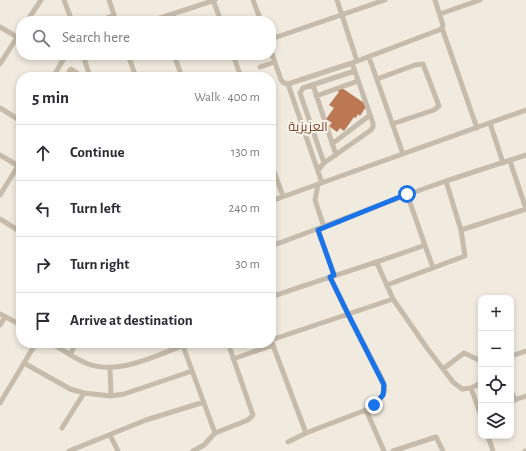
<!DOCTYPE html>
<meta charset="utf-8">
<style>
body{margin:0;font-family:"Alegreya Sans",Cairo,sans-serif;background:#f2f2f3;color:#2b2b33}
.controls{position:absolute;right:12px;bottom:12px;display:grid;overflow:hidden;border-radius:8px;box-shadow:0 2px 6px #0003}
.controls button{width:36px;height:36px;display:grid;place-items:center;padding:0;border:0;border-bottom:1px solid #e1e1e2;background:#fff;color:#2b2b33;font:20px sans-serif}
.stop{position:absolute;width:12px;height:12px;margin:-9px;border:3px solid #1a73e8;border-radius:50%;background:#fff}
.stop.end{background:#1a73e8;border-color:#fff;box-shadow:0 1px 4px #0008}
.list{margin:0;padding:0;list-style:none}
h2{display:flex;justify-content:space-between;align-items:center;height:52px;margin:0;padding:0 16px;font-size:17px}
h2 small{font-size:13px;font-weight:400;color:#7c7c81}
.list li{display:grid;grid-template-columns:26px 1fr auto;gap:12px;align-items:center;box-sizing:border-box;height:56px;padding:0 16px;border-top:1px solid #e1e1e2}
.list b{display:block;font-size:15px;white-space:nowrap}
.list em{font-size:13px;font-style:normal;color:#7c7c81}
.icon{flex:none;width:22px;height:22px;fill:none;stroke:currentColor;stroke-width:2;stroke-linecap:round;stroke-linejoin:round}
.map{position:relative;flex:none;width:526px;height:451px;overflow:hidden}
.search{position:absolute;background:#fff;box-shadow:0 2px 6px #0003;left:16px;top:16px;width:260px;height:44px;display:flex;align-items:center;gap:10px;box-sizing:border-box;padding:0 14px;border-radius:16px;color:#7c7c81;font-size:15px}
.panel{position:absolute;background:#fff;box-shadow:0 2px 6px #0003;left:16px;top:72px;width:260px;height:276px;border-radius:16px}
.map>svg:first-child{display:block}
.building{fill:#bb7852}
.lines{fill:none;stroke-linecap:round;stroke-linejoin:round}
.minor{stroke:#c7bcab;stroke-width:5}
.route{stroke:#1a73e8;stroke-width:5}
.labels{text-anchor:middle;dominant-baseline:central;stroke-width:4;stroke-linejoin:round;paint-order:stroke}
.neighbourhood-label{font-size:13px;fill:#7e482a;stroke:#f8f4eb}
</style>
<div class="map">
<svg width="526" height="451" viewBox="0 0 526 451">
<rect width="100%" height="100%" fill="#f0eadf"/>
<path class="building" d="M 339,86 L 367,105 L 360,116 L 358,114 L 356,118 L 354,117 L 344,131 L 340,128 L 337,132 L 329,126 L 332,123 L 326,119 L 334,108 L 329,105 L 339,92 L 336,90 Z"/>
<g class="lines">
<path class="minor" d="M 64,0 L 72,21
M 109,0 L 116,21
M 213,0 L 221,21
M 253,0 L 261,21
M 337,0 L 357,61
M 440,14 L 480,0
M 27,21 L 41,0
M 99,21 L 114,15
M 151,21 L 215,0
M 0,27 L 17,37
M 442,28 L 477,128
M 271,39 L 385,0
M 271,51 L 281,80 L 284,83 L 288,84 L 352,63 L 439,30 L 442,28 L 443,25 L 435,0
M 83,55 L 90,77
M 128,55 L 136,77
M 174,55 L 182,77
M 233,55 L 241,77
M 369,57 L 403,154
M 0,64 L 21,31
M 260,67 L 275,62
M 53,77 L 66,55
M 67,77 L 70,70 L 71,69 L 77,73 L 78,77
M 377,79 L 415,65 L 423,64 L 438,103 L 439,106 L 434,110 L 392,124
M 288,84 L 322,183
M 313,85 L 336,155
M 316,96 L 358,81
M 0,108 L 21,121
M 490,123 L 503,163
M 332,144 L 370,115
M 0,155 L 20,167
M 510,161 L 526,209
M 271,163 L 283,196
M 324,163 L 300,93 L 303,88 L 355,71
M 318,170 L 324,163 L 371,130 L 373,127 L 373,123 L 352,63
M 318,184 L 315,200 L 324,227
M 407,194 L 433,268
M 0,195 L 18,166
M 271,201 L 526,110
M 0,219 L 21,232
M 318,230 L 334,275
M 461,230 L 526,209
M 271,246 C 330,225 387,201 446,181
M 377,263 L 393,299 L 427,348 L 453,382 L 462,389 L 471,388 L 481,383
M 387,285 L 465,256 L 461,230 L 446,181 L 526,155
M 271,297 C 322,279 374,264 425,245
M 0,314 L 21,325
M 0,325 L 5,317
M 271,340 L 393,299
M 271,340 L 306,433
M 51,343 C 63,350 75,359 88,364 C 119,375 154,356 183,346 L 215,433
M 70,355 L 76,343
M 511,356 L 526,351
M 233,359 L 273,345
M 24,363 L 70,389 L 84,393 L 111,396 L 124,394 L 192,371
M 110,368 L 111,396
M 443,369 L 464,353 L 481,361
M 471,388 L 481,416
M 511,391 L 515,400
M 511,401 L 526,396
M 0,403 L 36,343
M 366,410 L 384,451
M 62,428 L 84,393
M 110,435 L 118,451
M 488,436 L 493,451
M 288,442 L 306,433 L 371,408 L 383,395 L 385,390 L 383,381 L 348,314 L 330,277
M 69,451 L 146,420 L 204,402
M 193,451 L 204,445 L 215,433 L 248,420 L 253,415 L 228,343
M 393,451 L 436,437 L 443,451
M 525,451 L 526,451"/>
</g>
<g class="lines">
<path class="route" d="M 374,405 L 383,395 L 384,385 L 348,314 L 330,277 L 334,275 L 318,230 L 407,194"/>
</g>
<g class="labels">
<g class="neighbourhood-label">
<text x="308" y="127">العزيزية</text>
</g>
</g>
</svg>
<div class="controls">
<button>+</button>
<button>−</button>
<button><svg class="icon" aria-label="locate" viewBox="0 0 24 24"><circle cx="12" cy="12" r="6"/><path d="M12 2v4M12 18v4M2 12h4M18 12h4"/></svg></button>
<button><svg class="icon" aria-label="layers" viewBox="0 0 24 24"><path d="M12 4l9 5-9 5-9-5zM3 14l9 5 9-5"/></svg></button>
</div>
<div class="stop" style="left:407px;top:194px"></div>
<div class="stop end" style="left:374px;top:405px"></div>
<div class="search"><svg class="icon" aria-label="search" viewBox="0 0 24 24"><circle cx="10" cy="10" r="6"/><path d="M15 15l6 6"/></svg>Search here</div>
<section class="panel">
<h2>5 min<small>Walk · 400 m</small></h2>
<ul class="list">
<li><svg class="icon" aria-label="ahead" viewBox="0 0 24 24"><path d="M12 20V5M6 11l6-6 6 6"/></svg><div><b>Continue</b></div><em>130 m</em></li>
<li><svg class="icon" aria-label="left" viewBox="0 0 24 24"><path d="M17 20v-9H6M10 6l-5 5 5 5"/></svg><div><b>Turn left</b></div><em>240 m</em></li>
<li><svg class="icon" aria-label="right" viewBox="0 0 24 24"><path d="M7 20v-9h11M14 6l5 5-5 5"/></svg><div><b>Turn right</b></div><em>30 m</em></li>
<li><svg class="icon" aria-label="arrive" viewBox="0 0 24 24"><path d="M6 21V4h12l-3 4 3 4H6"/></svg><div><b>Arrive at destination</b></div></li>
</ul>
</section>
</div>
